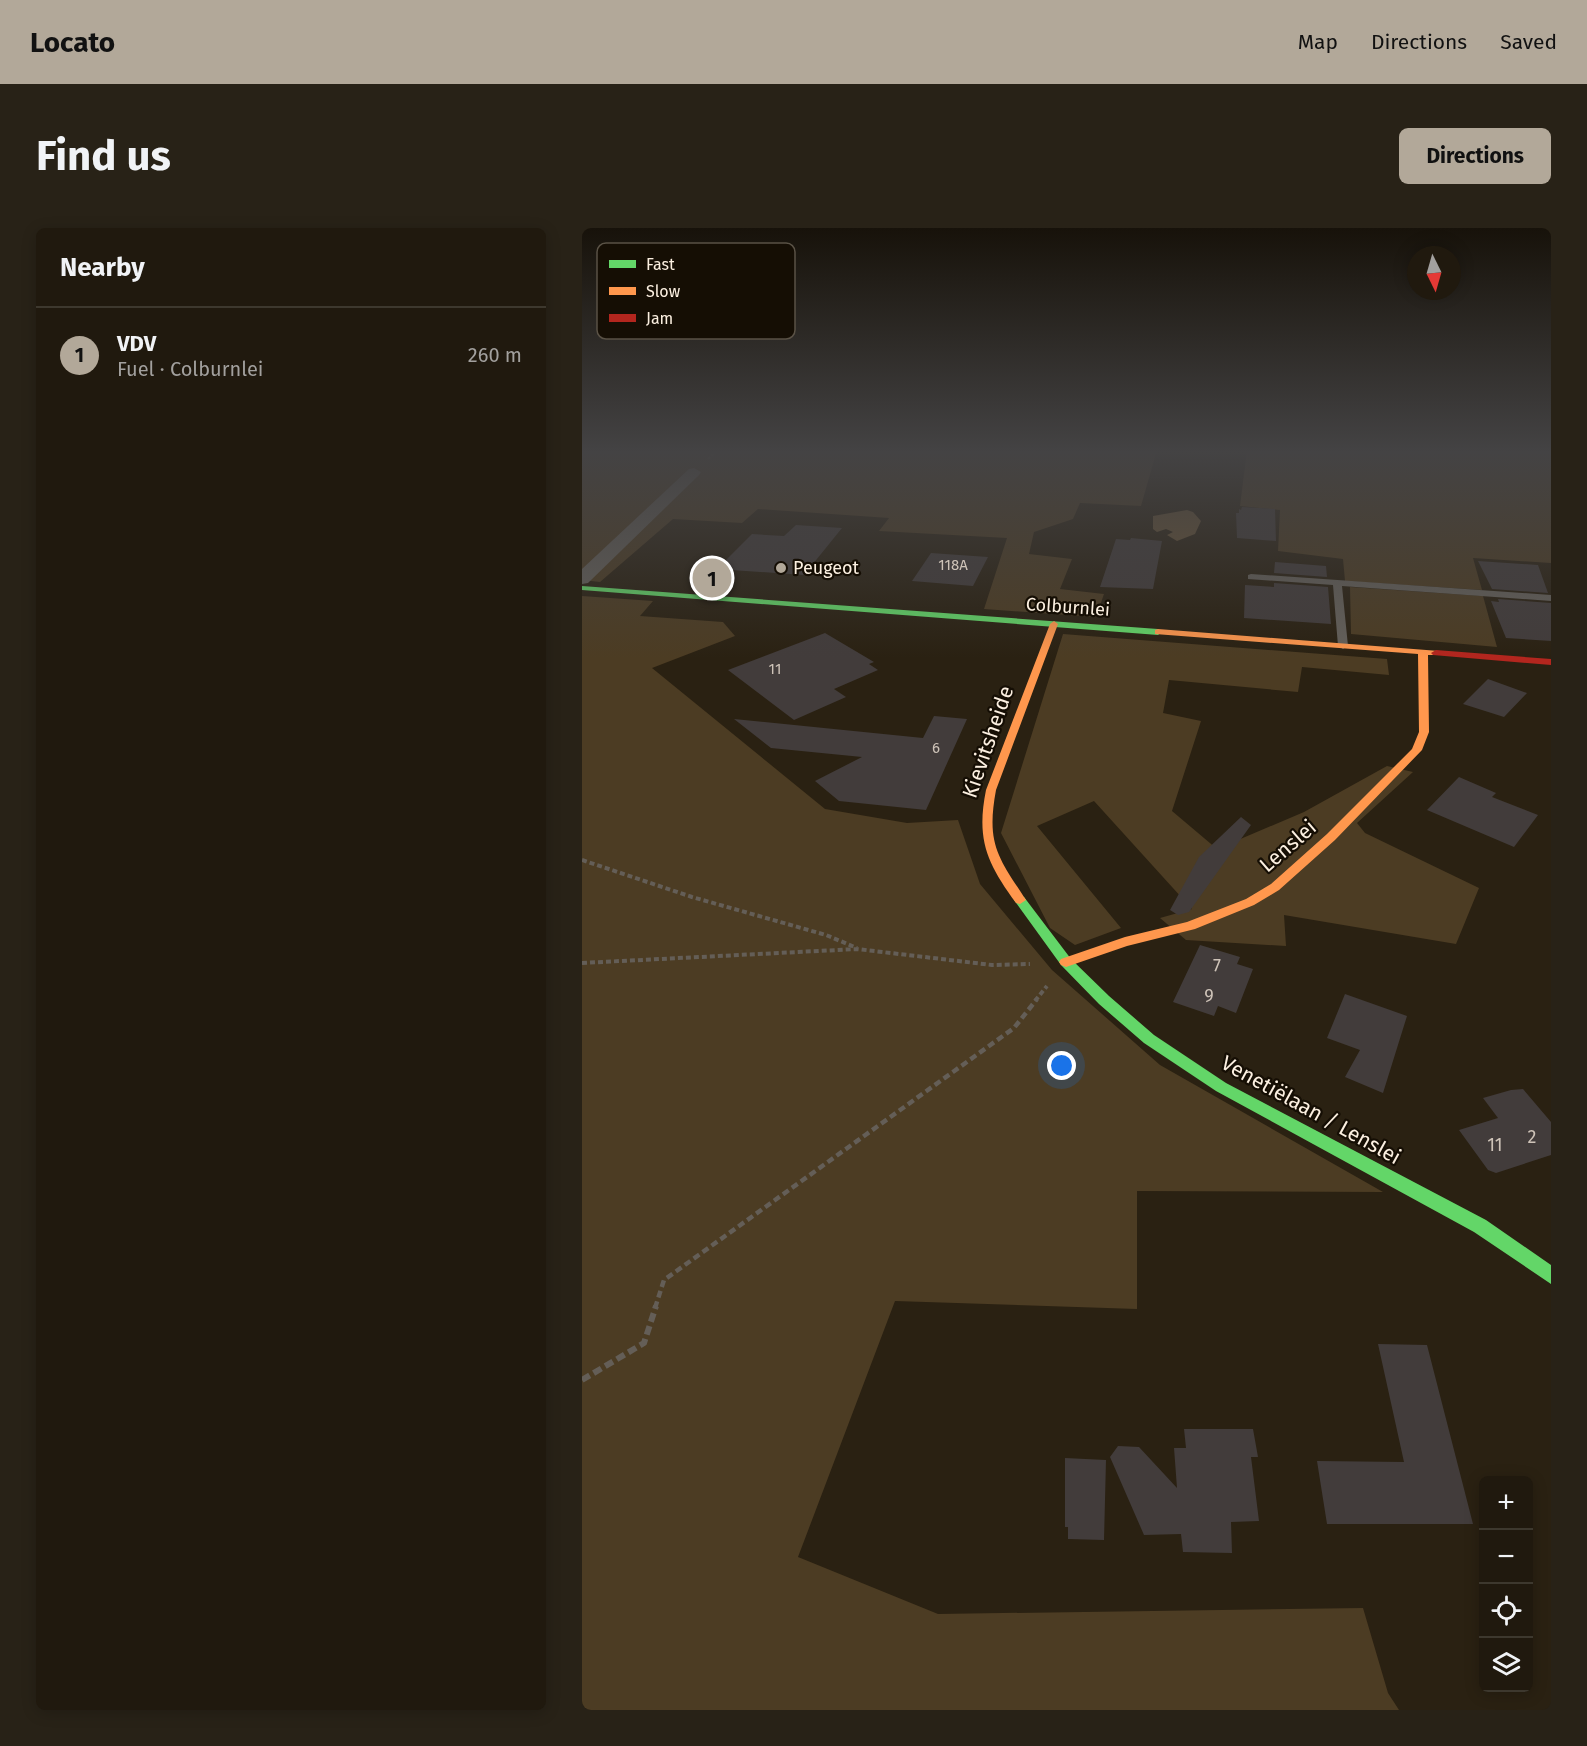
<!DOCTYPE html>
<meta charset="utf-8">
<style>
body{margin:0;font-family:"Fira Sans",sans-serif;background:#282217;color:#f1f3f6}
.controls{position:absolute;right:18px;bottom:18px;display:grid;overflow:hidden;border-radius:9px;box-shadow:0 3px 15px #0003}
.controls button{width:54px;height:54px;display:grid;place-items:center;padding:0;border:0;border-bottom:2px solid #3d382e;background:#20190e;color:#f1f3f6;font:30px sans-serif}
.compass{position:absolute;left:825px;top:18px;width:54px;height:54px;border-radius:50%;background:#20190e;box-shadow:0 3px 15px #0003;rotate:175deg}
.you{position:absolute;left:480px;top:838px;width:21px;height:21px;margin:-15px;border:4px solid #fff;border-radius:50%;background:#1a73e8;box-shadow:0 0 0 9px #1a73e833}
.badge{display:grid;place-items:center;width:39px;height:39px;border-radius:50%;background:#b2a899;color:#111;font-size:20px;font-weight:700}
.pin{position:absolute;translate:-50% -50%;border:3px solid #fff;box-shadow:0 2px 6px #0006}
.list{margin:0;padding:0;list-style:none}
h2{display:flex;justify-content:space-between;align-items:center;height:78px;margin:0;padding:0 24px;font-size:26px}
h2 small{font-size:20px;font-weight:400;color:#a2a09e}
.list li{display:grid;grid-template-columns:39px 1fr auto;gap:18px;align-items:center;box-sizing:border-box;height:96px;padding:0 24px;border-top:2px solid #3d382e}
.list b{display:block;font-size:22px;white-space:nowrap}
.list p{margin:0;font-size:20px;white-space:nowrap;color:#a2a09e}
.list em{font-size:20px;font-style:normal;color:#a2a09e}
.icon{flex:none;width:33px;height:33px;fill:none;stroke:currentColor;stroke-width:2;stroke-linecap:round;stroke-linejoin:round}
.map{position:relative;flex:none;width:969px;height:1482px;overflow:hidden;border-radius:9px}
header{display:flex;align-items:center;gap:36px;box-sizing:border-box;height:84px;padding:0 30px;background:#b2a899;color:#111}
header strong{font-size:28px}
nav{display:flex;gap:33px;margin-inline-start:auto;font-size:21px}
.intro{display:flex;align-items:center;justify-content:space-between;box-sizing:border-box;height:144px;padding:0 36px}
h1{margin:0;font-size:42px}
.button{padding:15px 27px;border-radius:9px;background:#b2a899;color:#111;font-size:21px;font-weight:700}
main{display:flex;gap:36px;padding:0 36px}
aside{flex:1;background:#20190e;border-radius:9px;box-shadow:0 3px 15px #0003}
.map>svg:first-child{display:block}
.green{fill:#4c3c23}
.water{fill:#685437}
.building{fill:#423c3b}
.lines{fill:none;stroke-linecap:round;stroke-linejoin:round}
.path-far3{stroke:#645e57;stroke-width:2;stroke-dasharray:3 1.5;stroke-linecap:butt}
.path-far2{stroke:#645e57;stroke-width:4;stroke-dasharray:5 3;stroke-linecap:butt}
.path-far1{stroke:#645e57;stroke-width:4.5;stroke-dasharray:7 4;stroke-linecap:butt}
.path{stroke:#645e57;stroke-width:6;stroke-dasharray:9 4.5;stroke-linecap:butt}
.lane{fill:#64605a;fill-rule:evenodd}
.street{fill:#64605a;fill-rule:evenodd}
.fast{fill:#63d668;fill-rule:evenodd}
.slow{fill:#ff974d;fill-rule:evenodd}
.jam{fill:#b3261e;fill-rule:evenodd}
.poi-dot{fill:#b2a899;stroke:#150e04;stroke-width:2}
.labels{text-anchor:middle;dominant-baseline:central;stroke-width:4.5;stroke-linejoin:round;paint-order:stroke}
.far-number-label{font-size:15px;fill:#cec3b8}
.far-poi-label{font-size:18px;fill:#fcf0e1;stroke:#150e04;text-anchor:start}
.far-street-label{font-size:18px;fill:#fcf0e1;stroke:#150e04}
.number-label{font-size:18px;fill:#cec3b8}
.street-label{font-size:21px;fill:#fcf0e1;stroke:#150e04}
.key{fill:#150e04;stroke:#5a5246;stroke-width:1.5}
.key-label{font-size:16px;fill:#fcf0e1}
</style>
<header>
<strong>Locato</strong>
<nav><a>Map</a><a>Directions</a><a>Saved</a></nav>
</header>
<div class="intro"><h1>Find us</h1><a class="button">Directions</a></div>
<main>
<aside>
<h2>Nearby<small></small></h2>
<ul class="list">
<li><span class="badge">1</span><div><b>VDV</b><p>Fuel · Colburnlei</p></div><em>260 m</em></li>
</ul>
</aside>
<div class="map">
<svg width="969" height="1482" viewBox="0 0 969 1482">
<rect width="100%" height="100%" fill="#2a2112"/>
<path class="green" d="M 0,222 L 575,222 L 559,278 L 498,275 L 491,291 L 452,304 L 447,326 L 490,331 L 478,361 L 522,366 L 514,389 L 402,381 L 425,310 L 297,303 L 307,290 L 176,281 L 160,295 L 91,291 L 18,354 L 0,352 Z
M 665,222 L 969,222 L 969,335 L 891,330 L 900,362 L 763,353 L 761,331 L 696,323 L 698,282 L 658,278 Z
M 768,359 L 901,368 L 915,419 L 769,406 Z
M 0,368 L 71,373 L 58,388 L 141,394 L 153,408 L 70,440 L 243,581 L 325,595 L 376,592 L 398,656 L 470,742 L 578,837 L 801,964 L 555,963 L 555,1081 L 313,1073 L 216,1329 L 356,1386 L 781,1380 L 806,1465 L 817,1482 L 0,1482 Z
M 481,406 L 805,431 L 807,447 L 720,439 L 716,464 L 587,452 L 581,485 L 619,493 L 590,583 L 635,621 L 722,584 L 805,538 L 831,544 L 775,595 L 783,605 L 897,660 L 874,716 L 702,687 L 704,718 L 604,712 L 578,690 L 610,681 L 512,573 L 455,598 L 539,700 L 493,717 L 468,700 L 419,605 Z"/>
<path class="water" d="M 605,282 L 611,284 L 619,293 L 613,306 L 595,313 L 585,307 L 591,304 L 584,301 L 575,304 L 571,301 L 571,288 Z"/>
<path class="building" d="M 660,279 L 693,281 L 694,313 L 655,310 L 654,285 L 657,285 L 657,281 L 659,282 Z
M 214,297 L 260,300 L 222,347 L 135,341 L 170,306 L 202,308 Z
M 549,310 L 580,313 L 571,361 L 518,359 L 534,311 L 548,312 Z
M 349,325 L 406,329 L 391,358 L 330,353 Z
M 896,333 L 956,337 L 966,365 L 910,361 Z
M 693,334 L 744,338 L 745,349 L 692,345 Z
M 692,355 L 746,359 L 749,396 L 662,390 L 663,357 L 692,359 Z
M 916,371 L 969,375 L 969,413 L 924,410 L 909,373 L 917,374 Z
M 243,405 L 292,434 L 287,436 L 296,442 L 252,461 L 264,469 L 212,492 L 146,442 Z
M 906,451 L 945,465 L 922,489 L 881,476 Z
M 352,488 L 385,491 L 344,582 L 257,573 L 233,553 L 280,529 L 189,520 L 152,491 L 341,510 Z
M 877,549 L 914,565 L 910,569 L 956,587 L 932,619 L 845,582 Z
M 659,589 L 669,597 L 607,684 L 596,687 L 588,682 L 617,629 Z
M 618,717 L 658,729 L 655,736 L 671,741 L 654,785 L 636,778 L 632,788 L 591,774 Z
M 763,766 L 825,788 L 801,865 L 763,849 L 778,822 L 745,810 Z
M 941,861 L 969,894 L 969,927 L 914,945 L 906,942 L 877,902 L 916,890 L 901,870 L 929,862 Z
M 796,1116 L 845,1117 L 891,1296 L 745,1296 L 735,1233 L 822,1234 Z
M 602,1201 L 671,1201 L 676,1229 L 669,1229 L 677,1293 L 649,1294 L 650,1325 L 601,1324 L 599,1306 L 562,1307 L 528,1229 L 536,1218 L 557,1219 L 595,1260 L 592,1220 L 604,1220 Z
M 483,1230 L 524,1232 L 522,1312 L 486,1311 L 486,1299 L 483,1299 Z"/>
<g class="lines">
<path class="path-far3" d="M 126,231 L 136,222"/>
<path class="path-far2" d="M 0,632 L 110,669 L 244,707 L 275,720
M 0,735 L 275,721 L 410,737 L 448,736
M 453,773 L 465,758"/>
<path class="path-far1" d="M 73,1080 L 82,1052 L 432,800 L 455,771"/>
<path class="path" d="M 0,1152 L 62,1115 L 74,1078"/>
<path class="lane" d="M 669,346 L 969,367 L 969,373 L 760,358 L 766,418 L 761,421 L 756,418 L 751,357 L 666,351 L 666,347 Z"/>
<path class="street" d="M 112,240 L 119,244 L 117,247 L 6,355 L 0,356 L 0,341 L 107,241 Z"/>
<path class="fast" d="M 0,358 L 576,401 L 580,404 L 576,407 L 0,362 Z
M 438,668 L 442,669 L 489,731 L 527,768 L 572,807 L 644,855 L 904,992 L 969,1037 L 969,1056 L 892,1004 L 634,863 L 562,815 L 517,776 L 479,737 L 432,672 Z"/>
<path class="slow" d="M 472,393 L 476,396 L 414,562 C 404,616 416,629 444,672 L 438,676 L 434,675 C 405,635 394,612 404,562 L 468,396 Z
M 576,401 L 857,423 L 857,427 L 846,427 L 847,504 L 840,522 L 753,612 L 697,662 L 672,677 L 613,701 L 545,718 L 484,739 L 479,737 L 477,734 L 479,731 L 543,709 L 605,694 L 664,671 L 689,656 L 745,606 L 830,521 L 837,504 L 836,426 L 573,406 L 573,402 Z"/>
<path class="jam" d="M 854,422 L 969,431 L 969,437 L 851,427 L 849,425 Z"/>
</g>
<linearGradient id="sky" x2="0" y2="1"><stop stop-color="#17120a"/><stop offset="0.52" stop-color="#444344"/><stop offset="1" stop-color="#444344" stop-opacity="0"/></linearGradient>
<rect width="969" height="430" fill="url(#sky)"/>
<circle class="poi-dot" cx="199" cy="340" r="6"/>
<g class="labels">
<g class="far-number-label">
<text x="371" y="337">118A</text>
<text x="193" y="441">11</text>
<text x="354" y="520">6</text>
</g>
<g class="far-poi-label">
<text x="211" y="340">Peugeot</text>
</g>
<g class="far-street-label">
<text transform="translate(486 379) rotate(4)">Colburnlei</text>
</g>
<g class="number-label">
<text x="635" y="738">7</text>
<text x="627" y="768">9</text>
<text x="950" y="909">2</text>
<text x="913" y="917">11</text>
</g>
<g class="street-label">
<text transform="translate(406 514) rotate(-71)">Kievitsheide</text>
<text transform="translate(706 618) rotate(-41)">Lenslei</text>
<text transform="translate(729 882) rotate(29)">Venetiëlaan / Lenslei</text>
</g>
</g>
<rect x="15" y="15" width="198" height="96" rx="9" class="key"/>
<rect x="27" y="32" width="27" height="8" fill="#63d668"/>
<rect x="27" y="59" width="27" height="8" fill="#ff974d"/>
<rect x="27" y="86" width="27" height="8" fill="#b3261e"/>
<g class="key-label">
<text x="64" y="42">Fast</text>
<text x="64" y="69">Slow</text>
<text x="64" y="96">Jam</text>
</g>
</svg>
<div class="controls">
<button>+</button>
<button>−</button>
<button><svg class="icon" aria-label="locate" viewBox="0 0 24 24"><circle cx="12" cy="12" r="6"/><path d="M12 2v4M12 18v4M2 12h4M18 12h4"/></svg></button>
<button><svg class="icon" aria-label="layers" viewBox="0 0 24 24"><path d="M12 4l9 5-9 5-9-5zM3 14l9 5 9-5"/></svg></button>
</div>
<svg class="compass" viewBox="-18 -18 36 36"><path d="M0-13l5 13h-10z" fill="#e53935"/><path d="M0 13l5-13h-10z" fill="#a2a09e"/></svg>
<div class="you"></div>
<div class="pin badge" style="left:130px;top:350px">1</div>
</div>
</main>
